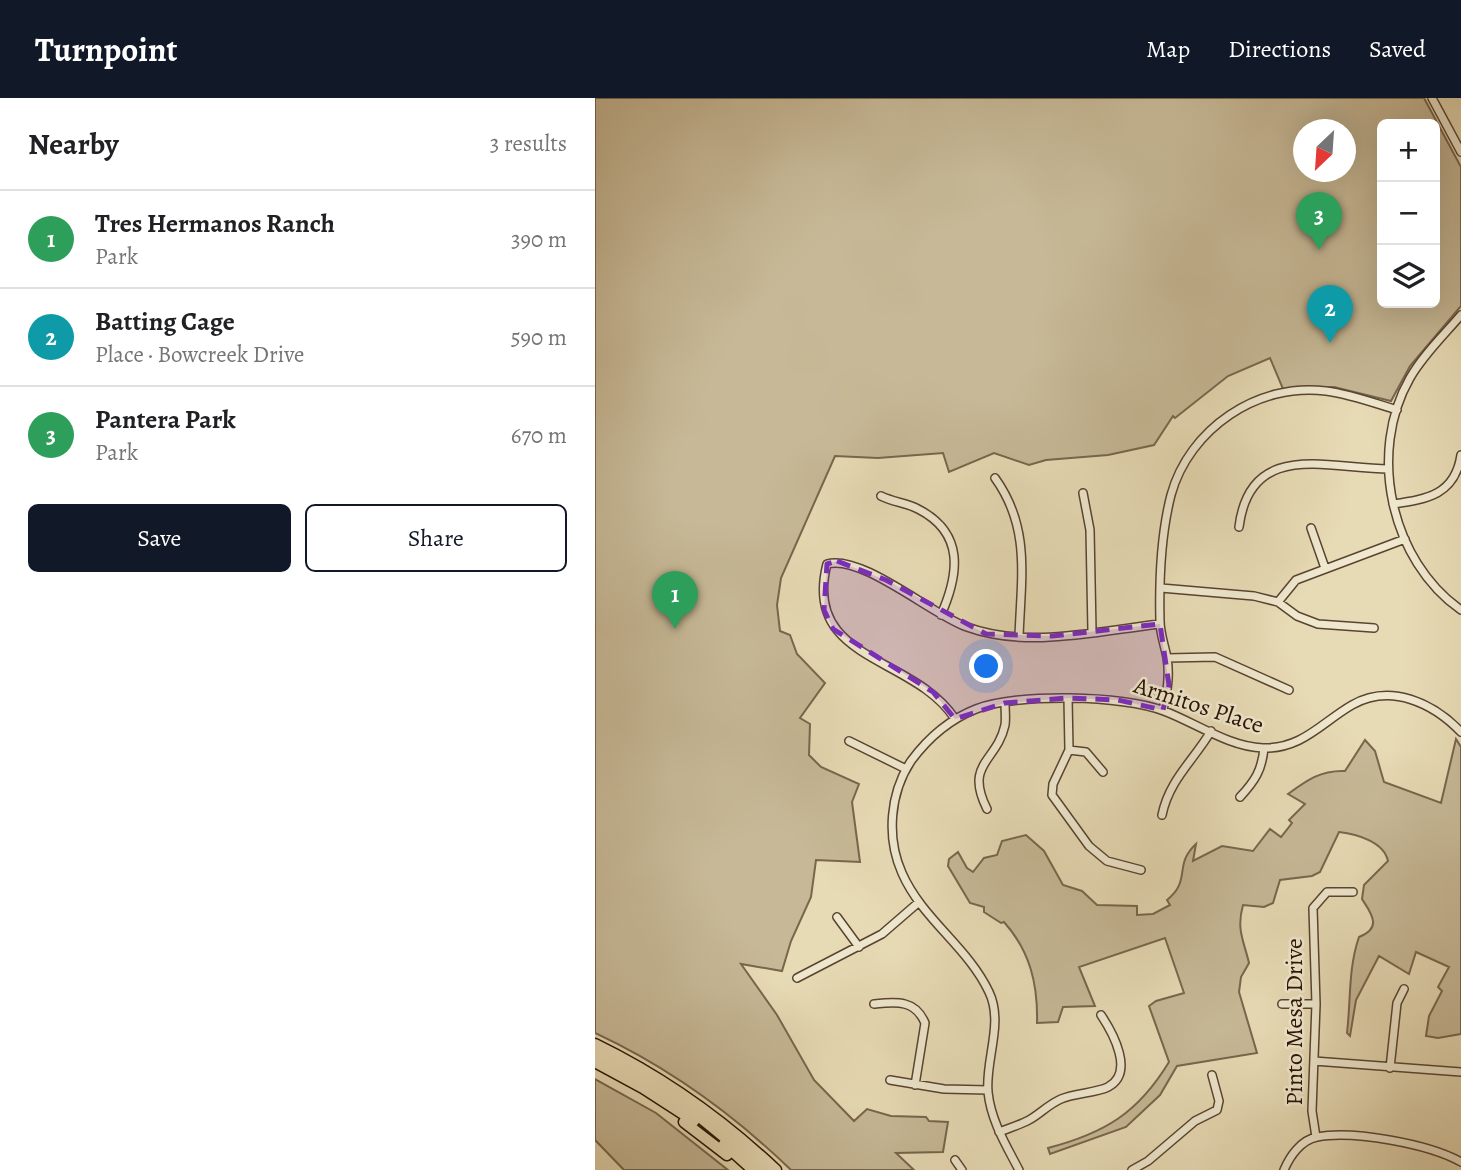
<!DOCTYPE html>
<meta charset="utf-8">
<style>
body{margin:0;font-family:Alegreya,serif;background:#f6f6f6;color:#202124}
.controls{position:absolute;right:21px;top:21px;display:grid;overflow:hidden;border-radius:10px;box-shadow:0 7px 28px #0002}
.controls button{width:63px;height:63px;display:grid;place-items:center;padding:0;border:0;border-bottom:2px solid #e0e0e0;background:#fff;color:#202124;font:35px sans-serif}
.compass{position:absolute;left:698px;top:21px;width:63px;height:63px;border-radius:50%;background:#fff;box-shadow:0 7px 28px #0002;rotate:205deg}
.you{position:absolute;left:392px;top:569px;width:24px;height:24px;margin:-18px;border:5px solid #fff;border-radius:50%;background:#1a73e8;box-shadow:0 0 0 10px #1a73e833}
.badge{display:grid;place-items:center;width:46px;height:46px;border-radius:50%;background:#111827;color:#fff;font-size:23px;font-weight:700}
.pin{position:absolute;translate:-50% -58px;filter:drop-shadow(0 2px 4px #0008)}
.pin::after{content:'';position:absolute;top:37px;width:24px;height:21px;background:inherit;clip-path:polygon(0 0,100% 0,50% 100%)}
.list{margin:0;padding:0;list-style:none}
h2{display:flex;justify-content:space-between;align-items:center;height:91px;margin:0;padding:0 28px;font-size:30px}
h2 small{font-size:23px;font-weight:400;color:#757577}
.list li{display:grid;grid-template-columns:46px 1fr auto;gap:21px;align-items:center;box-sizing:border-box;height:98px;padding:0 28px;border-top:2px solid #e0e0e0}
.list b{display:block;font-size:26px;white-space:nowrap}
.list p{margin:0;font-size:23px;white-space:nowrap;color:#757577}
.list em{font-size:23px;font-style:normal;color:#757577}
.actions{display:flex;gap:14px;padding:21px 28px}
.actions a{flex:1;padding:16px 0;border:2px solid #111827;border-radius:10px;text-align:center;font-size:24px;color:#111827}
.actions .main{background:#111827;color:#fff}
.icon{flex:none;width:38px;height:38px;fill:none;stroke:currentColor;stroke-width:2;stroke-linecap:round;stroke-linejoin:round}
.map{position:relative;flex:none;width:866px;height:1072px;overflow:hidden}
header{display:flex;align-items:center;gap:42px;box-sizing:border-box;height:98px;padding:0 35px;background:#111827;color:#fff}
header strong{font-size:33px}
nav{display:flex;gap:38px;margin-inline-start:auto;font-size:24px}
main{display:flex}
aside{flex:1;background:#fff}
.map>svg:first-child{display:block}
.green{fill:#c7b997;stroke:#78664d;stroke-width:2;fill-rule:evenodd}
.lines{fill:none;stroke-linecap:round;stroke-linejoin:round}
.minor-casing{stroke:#584430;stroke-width:10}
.highway-casing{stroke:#291203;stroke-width:13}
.minor{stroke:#efe8cf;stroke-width:7}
.highway{stroke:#e7dbb5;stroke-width:10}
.marked{fill:#7b2cbf;fill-opacity:0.2;stroke:#7b2cbf;stroke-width:5;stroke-dasharray:14 9;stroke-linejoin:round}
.labels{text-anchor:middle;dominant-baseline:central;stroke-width:5;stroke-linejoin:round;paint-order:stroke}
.street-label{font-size:24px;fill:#291203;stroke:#efe8cf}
</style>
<header>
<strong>Turnpoint</strong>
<nav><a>Map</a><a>Directions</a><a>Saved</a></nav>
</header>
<main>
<aside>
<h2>Nearby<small>3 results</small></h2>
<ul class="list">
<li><span class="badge" style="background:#2e9e5b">1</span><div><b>Tres Hermanos Ranch</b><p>Park</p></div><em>390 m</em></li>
<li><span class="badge" style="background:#0f9aa8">2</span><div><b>Batting Cage</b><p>Place · Bowcreek Drive</p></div><em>590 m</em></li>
<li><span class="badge" style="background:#2e9e5b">3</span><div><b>Pantera Park</b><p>Park</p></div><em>670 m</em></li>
</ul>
<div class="actions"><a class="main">Save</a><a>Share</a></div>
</aside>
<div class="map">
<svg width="866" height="1072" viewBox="0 0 866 1072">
<rect width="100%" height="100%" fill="#e7dbb5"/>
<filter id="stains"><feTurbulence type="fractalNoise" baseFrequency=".00286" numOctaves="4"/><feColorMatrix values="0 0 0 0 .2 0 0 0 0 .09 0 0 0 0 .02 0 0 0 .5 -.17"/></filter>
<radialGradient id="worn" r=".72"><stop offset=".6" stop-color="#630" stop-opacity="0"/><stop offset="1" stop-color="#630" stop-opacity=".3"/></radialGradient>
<path class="green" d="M 0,0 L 829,0 L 866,69 L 866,208 L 815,268 L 796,303 L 739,289 L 688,291 L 675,260 L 633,278 L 580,320 L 578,318 L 559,347 L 513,357 L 451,362 L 434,367 L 399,355 L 354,374 L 348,355 L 283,360 L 240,358 L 186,480 L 182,507 L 185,533 L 195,537 L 202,556 L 230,585 L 205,620 L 215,626 L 214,657 L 226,669 L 264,686 L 257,704 L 265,764 L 221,762 L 216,799 L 196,843 L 187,873 L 146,866 L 182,917 L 219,982 L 259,1023 L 272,1011 L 296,1018 L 331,1019 L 334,1023 L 353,1024 L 348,1054 L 301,1055 L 319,1072 L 196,1072 C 138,1016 73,969 0,935 ZM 787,26 L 840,26 L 840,205 L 787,205 ZM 708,32 L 750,32 L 750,74 L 708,74 Z
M 861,641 L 866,649 L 866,936 L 843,940 L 831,938 L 834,918 L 847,893 L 843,889 L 854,869 L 821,854 L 814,876 L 784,858 L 761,902 L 755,938 L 752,935 C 756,902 753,871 764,839 C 788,830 776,815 767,801 L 769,787 L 793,763 C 789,744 762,736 744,734 L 725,774 L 717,778 L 685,782 L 678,805 L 669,809 L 648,807 C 641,832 649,843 654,865 L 646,879 L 644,894 L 662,955 L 582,968 L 565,997 L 531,1029 L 455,1056 L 453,1050 C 510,1035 543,1015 574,964 L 554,908 L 561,903 L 589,895 L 570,840 L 484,869 L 500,908 L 468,909 L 463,924 L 442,925 C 443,886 435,853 409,824 L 406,825 L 389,814 L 389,809 L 375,805 L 353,768 L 354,761 L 363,754 L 372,770 L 378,774 L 389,760 L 402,757 L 407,743 L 431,737 L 449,753 L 468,787 L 487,793 L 502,807 L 542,808 L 542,817 L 558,816 L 575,807 L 572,802 C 597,782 578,767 601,746 L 598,763 L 627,748 L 658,753 L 675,731 L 686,739 L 697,725 L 694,722 L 710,706 L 693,696 C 712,682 726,672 750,673 L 770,642 L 780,653 L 789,684 L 846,705 Z
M 0,981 L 61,1015 L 133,1072 L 29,1072 L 0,1042 Z"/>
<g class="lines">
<g class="minor-casing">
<path id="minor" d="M 837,0 L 866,54
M 866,217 C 849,237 828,257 815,280 C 772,355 796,463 866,512
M 400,380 C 436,430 426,480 424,539
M 488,395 L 495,432 L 497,533
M 286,398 C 298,404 312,405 323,411 C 370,435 364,476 346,517
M 798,406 C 832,401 860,397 866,357
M 644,429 C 655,341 734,371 793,371
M 716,430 L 730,470
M 566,490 L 659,498 L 683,504 L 702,518 L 723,526 L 779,530
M 683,504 L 701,482 L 810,441
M 572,560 L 620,559 L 694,592
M 473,600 L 474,652 L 458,686 L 457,697 L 494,748 L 512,763 L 546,772
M 568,612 C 572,594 575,578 572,560 C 570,548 565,536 565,523 C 564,483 566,436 576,397 C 594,331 663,284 731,293 C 755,296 779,305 802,312
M 360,621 C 319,557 207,564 232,466 C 267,456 337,517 372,529 C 432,551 503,533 565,526
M 254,643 L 311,671
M 474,652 L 491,654 L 508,674
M 645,699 C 660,683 667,672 669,650
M 392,711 C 369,665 402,664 410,627 C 411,621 410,612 410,605
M 567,717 C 574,682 599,662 616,633
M 242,819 L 264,849
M 202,880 L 287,836 L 324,804
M 279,906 C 300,904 320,901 330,925 L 320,987
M 687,906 L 721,906
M 719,963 L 866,974
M 795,970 L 802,905 L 809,891
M 295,982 L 349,991 L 393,992
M 404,1034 C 414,1030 425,1027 434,1022 C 445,1016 454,1006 466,1001 C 480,995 501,995 513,989 C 540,975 518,935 506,917
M 721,1039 L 717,1013 L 721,906 L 718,810 L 732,794 L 758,794
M 360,1062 L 367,1072
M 424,1072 C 411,1047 396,1023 393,994 C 390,962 409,925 394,894 C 373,849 327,821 307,775 C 291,739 295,695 316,663 C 333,640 353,622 381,611 C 421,595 529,597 569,613 C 601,625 634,649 668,650 C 707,651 726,625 757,607 C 796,585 838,605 866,634
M 537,1072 L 553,1063 L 600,1023 L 622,1012 L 624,1003 L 617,977
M 689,1072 C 695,1058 706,1042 722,1039 C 758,1032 834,1046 866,1064"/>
</g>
<g class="highway-casing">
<path id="highway" d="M 0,946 C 68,979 126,1020 181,1072
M 0,955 L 91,1008 L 169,1072
M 0,964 L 48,990 L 99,1023
M 89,1024 L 132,1057
M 129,1046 L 158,1072"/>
</g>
<use href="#minor" class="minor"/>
<use href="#highway" class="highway"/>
</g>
<path class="marked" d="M 242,463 L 291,482 L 391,536 L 457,538 L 565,526 L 574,587 L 568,612 L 523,602 L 473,600 L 410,605 L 360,621 L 338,594 L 238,531 L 229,512 L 232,466 Z"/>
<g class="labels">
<g class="street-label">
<text transform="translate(604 607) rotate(18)">Armitos Place</text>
<text transform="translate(699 924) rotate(-90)">Pinto Mesa Drive</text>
</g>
</g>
<rect width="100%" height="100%" filter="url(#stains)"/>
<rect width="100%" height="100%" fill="url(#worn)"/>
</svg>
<div class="controls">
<button>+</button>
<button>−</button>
<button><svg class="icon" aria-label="layers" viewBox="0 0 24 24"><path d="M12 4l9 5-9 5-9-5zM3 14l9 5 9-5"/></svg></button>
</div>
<svg class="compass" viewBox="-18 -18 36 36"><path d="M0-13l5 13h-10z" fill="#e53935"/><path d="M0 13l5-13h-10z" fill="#757577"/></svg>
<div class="you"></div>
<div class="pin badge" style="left:80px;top:531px;background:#2e9e5b">1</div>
<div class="pin badge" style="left:735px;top:245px;background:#0f9aa8">2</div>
<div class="pin badge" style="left:724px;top:152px;background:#2e9e5b">3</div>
</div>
</main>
